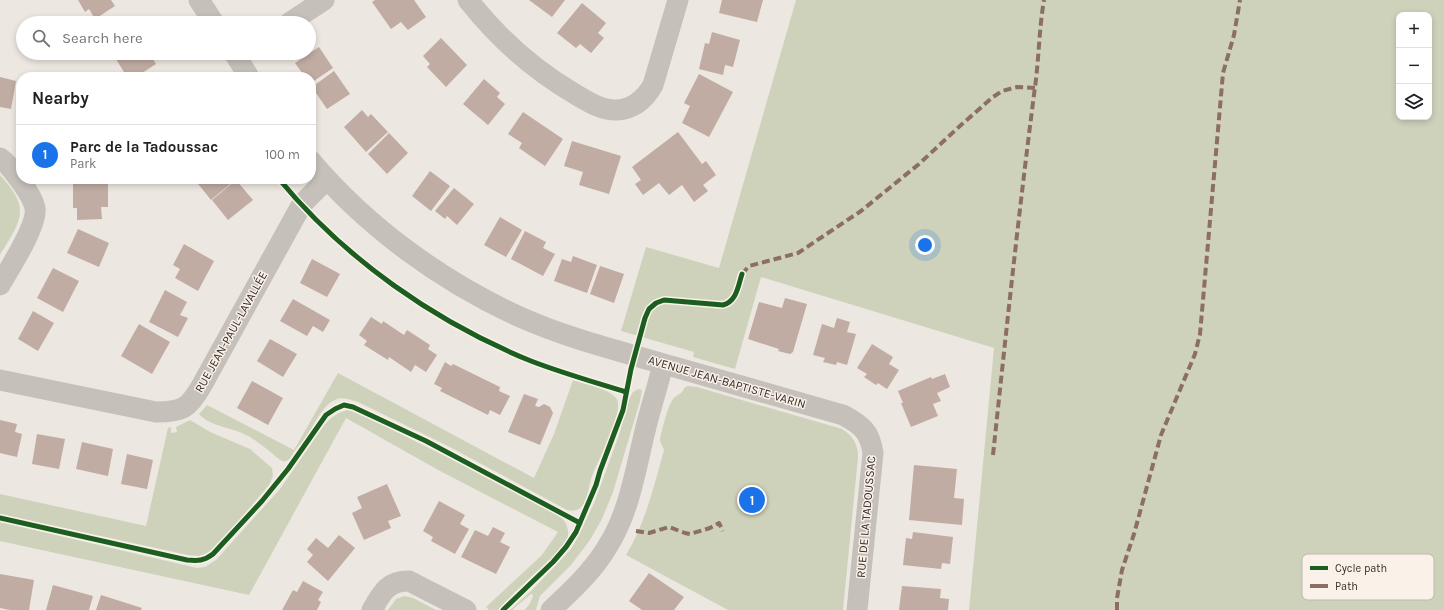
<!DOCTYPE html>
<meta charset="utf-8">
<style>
body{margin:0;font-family:Karla,sans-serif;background:#f2f2f2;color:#202124}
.controls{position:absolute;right:12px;top:12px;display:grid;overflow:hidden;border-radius:8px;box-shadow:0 2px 6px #0003}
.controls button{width:36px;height:36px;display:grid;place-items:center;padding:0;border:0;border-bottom:1px solid #e0e0e0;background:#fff;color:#202124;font:20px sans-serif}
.you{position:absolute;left:925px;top:245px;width:14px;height:14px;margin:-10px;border:3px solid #fff;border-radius:50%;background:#1a73e8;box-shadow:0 0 0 6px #1a73e833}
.badge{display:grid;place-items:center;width:26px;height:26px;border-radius:50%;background:#1a73e8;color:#fff;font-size:13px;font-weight:700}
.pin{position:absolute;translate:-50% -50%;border:2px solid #fff;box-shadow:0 1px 4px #0006}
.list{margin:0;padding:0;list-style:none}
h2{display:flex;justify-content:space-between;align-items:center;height:52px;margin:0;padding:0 16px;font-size:17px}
h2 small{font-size:13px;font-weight:400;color:#757577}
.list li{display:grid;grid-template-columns:26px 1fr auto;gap:12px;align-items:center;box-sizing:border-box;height:60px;padding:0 16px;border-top:1px solid #e0e0e0}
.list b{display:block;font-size:15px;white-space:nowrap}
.list p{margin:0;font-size:13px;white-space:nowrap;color:#757577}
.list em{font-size:13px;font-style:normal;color:#757577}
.icon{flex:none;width:22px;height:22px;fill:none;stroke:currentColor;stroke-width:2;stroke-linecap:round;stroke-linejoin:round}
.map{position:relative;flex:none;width:1444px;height:610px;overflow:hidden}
.search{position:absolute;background:#fff;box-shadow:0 2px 6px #0003;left:16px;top:16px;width:300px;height:44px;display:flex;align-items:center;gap:10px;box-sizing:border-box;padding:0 14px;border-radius:22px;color:#757577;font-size:15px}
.panel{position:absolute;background:#fff;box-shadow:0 2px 6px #0003;left:16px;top:72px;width:300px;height:112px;border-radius:16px}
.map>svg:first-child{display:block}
.green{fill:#ced2bb;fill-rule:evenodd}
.building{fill:#c0aca3}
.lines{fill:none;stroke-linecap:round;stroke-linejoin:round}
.minor{stroke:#c6c0ba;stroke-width:21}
.quiet{stroke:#8d6e63;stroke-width:4;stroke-dasharray:8 4;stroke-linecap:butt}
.cycleway-casing{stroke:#faf2e9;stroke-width:8}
.cycleway{stroke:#1b5e20;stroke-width:5}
.labels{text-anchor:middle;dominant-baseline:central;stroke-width:3;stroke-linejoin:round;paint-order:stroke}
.street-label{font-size:12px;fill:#372d28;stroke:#faf2e9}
.key{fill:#faf2e9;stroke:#c0b7af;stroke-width:1}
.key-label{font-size:11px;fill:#372d28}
</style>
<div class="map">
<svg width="1444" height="610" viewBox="0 0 1444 610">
<rect width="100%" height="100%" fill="#ede7e1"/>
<path class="green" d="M 796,0 L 1444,0 L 1444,610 L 969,610 L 994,348 L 761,277 L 735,369 L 693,357 L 694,352 L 621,331 L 646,247 L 719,268 ZM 1399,15 L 1429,15 L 1429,117 L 1399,117 Z
M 0,175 C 7,183 16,193 19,204 C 24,221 8,241 0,255 Z
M 338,373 L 534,478 L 554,434 L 573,380 C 586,385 606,387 616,398 C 626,409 597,462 592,476 C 587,490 588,515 567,510 L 448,446 L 358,402 C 351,400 344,397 337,399 C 322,404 313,428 304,440 C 301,444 297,447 294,452 C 292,455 291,459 286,461 C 284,462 283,461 280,460 C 269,451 256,439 242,433 C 228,427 210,426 199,414 L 207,405 L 294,450 Z
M 688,386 L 697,387 L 842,429 C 853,436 858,444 858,457 L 843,610 L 728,610 L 626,555 C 645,524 654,486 664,450 L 660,441 L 660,438 C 663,427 667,408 673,399 C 677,394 683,394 684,388 Z
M 638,389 L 642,390 L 640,401 L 613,492 L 602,519 L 590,540 L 571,565 L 540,596 L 536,610 L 524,610 C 529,606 532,600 533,595 L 531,594 L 512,610 L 510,610 L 530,592 L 560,561 L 571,549 L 578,537 L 595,501 L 619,435 L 629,399 L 633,392 Z
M 348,410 L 359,413 L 447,457 L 561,517 C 567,523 570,532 567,540 C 561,554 544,565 533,575 C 521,586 509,598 498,610 L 489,610 L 486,607 L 542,555 L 558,532 L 440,471 L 346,418 L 249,595 L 0,541 L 0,522 L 197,568 L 205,567 L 216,560 L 280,489 L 325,424 C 332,417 338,412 348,410 Z
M 190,420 L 210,432 L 250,449 L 272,468 L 273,476 L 269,485 L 231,530 L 208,553 L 199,556 L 188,555 L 0,514 L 0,494 L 146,526 L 168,428 L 171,427 L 171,433 L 177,432 L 176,427 Z
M 404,596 L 413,598 L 436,610 L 388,610 L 396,599 Z"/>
<path class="building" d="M 78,0 L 111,0 L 115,6 L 95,19 L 89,9 L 85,12 Z
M 375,0 L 414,0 L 426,17 L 408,30 L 401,22 L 391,29 L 372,2 Z
M 529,0 L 565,0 L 552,17 Z
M 722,0 L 763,0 L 757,22 L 719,13 Z
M 582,3 L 606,23 L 598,33 L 604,38 L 591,53 L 580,44 L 576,48 L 557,33 Z
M 126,18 L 130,23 L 119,23 Z
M 712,32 L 740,40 L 733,67 L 725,65 L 723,75 L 699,69 L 705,43 L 709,44 Z
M 441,38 L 467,65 L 446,87 L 427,67 L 430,64 L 423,56 Z
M 319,47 L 333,68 L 311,83 L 311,77 L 305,77 L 295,63 Z
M 125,53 L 149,53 L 156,64 L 136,77 L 127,77 L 116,59 Z
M 334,71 L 350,94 L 327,109 L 312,87 Z
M 699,74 L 733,92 L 709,137 L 682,123 L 690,106 L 684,103 Z
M 0,77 L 16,81 L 11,109 L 0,107 Z
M 484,79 L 500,93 L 497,97 L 505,104 L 488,125 L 463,104 Z
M 362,110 L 368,117 L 371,114 L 388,132 L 366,152 L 344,127 Z
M 523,112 L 563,139 L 545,166 L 519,148 L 522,143 L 508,134 Z
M 678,132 L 702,164 L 706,161 L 716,175 L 703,185 L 708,191 L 694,202 L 682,185 L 669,195 L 659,183 L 643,195 L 635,184 L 641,180 L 632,167 Z
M 389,133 L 408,153 L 387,174 L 368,154 Z
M 572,141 L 621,156 L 609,194 L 579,185 L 583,172 L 564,166 Z
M 430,171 L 450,186 L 431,211 L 412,196 Z
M 108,179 L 108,207 L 101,207 L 102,219 L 77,220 L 77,208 L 73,208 L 73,180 Z
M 196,179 L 234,179 L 235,180 L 211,200 L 195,180 Z
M 236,180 L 253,200 L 228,220 L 212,200 Z
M 454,188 L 474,204 L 457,225 L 447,216 L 445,219 L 435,211 Z
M 500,217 L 522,230 L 506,257 L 484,245 Z
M 78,229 L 109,243 L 99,267 L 67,253 Z
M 525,231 L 546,242 L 543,248 L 555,254 L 543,276 L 511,259 Z
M 184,244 L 214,261 L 198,291 L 175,278 L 180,269 L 173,265 Z
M 573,256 L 597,265 L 587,293 L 554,281 L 562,259 L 571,262 Z
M 312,259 L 340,274 L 327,297 L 300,283 Z
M 600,266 L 624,274 L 614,303 L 590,294 Z
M 53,268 L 79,281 L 63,312 L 37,298 Z
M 165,290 L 187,302 L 180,315 L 188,318 L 178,337 L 149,322 Z
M 785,298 L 807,304 L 793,352 L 790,354 L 778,351 L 779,349 L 748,339 L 759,302 L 782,308 Z
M 293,299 L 330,320 L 323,332 L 313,326 L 307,336 L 280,321 Z
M 33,311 L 54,323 L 38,351 L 18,339 Z
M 371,317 L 382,324 L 383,321 L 404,335 L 407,330 L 430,345 L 428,349 L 437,355 L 426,372 L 415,365 L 411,372 L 389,357 L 388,360 L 364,345 L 367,341 L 359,335 Z
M 837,318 L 850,322 L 847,332 L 856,334 L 847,365 L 837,362 L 836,365 L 823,362 L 825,358 L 813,355 L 822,324 L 834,328 Z
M 139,324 L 170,342 L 152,374 L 121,356 Z
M 270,339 L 297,354 L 283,377 L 257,361 Z
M 872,344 L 893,357 L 889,364 L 899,370 L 887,389 L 878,383 L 876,385 L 864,377 L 867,374 L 857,368 Z
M 445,362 L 451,366 L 453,364 L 500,387 L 499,391 L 510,396 L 500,415 L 490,410 L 488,415 L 440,391 L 442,388 L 434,384 Z
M 945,374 L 950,387 L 937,393 L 941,401 L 933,404 L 938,416 L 911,427 L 901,403 L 903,403 L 898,391 L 931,377 L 932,379 Z
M 252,381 L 283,398 L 268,425 L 237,408 Z
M 524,394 L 538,399 L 535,406 L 539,407 L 544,404 L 550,407 L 553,413 L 540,445 L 508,432 Z
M 0,420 L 17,424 L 15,432 L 22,434 L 17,457 L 0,453 Z
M 37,434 L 65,439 L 59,469 L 32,464 Z
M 82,442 L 113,449 L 108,476 L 76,469 Z
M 127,454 L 153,460 L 147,489 L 121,484 Z
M 914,465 L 957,469 L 954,498 L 964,499 L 962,525 L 909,520 Z
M 387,484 L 401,516 L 388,521 L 391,528 L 364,540 L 352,513 L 362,508 L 357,497 Z
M 439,501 L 465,515 L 460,524 L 469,529 L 455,554 L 431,541 L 433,537 L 423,531 Z
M 493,527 L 505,533 L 500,542 L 510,547 L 496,574 L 461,557 L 475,530 L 488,536 Z
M 913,532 L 953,537 L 950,564 L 942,563 L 941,569 L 903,565 L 906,538 L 912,539 Z
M 339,535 L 355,548 L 328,581 L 307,562 L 313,555 L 307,549 L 316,538 L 328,548 Z
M 649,573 L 684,597 L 674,610 L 642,610 L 629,601 Z
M 0,574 L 34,580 L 29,610 L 10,610 L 0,608 Z
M 303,581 L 323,592 L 318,600 L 321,602 L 317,610 L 282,610 L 293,590 L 297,592 Z
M 53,585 L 93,596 L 89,610 L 46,610 Z
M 902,586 L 941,589 L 940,598 L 949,599 L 948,610 L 899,610 Z
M 101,595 L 142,608 L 141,610 L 96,610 Z"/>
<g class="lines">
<path class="minor" d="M 199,0 L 214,23
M 468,0 C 498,38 534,70 575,94 C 587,101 602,111 617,110 C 634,109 645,99 653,85 L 678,0
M 289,23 L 324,0
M 234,53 L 249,77
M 0,158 C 9,164 15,174 22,183 C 27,191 33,198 35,208 C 38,225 9,269 0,285
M 311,161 C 367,227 441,281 520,317 C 567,338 615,350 664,364 C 723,381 783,398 843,415 C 862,425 870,432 873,453 L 857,610
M 0,380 L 156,412 C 183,412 189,408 202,385 L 302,204 L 327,179
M 372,610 C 382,593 387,581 409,581 L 466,610
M 551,610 C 571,591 592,572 606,549 C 629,514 635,472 645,431 C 650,409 658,386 663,364"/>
<path class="quiet" d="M 742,274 L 749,266 L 798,253 L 861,211 L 919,164 L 961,125 L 993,97 L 1002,91 L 1017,87 L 1035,88
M 993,455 C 1006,333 1019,210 1035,87 C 1039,58 1039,29 1044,0
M 636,531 L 649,533 L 669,527 L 685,533 L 690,534 L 710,528 L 719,523 L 723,531
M 1117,610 L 1117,598 L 1122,570 L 1134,534 L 1161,435 L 1195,354 L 1200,334 L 1223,73 L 1234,35 L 1240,0"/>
<g class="cycleway-casing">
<path id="cycleway" d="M 279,179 C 345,259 435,322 531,361 C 562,373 594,382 626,392
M 0,518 L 187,560 C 198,561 204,561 213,554 L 262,501 L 288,469 L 326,415 L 335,409 L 344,405 L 353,407 L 426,441 L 580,523
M 503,610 L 553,562 L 566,547 L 576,532 L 596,485 L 600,471 L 623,410 L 631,369 L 645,318 L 649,309 L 656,303 L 664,300 L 723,305 C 737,301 738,286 742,274"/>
</g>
<use href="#cycleway" class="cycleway"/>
</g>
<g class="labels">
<g class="street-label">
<text transform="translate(231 332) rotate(-61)">RUE JEAN-PAUL-LAVALLÉE</text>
<text transform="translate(727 382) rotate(16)">AVENUE JEAN-BAPTISTE-VARIN</text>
<text transform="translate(866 517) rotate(-85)">RUE DE LA TADOUSSAC</text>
</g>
</g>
<rect x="1302" y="554" width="132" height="46" rx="6" class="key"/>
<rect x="1310" y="566" width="18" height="4" fill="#1b5e20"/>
<rect x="1310" y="584" width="18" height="4" fill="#8d6e63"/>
<g class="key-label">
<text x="1335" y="572">Cycle path</text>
<text x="1335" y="590">Path</text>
</g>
</svg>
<div class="controls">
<button>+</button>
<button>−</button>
<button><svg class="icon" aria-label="layers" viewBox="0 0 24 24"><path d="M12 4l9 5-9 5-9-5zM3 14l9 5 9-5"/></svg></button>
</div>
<div class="you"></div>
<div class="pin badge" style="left:752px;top:500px">1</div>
<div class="search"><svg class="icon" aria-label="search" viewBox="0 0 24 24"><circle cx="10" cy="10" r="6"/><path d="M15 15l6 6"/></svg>Search here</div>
<section class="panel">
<h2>Nearby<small></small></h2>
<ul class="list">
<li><span class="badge">1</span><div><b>Parc de la Tadoussac</b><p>Park</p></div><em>100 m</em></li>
</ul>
</section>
</div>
